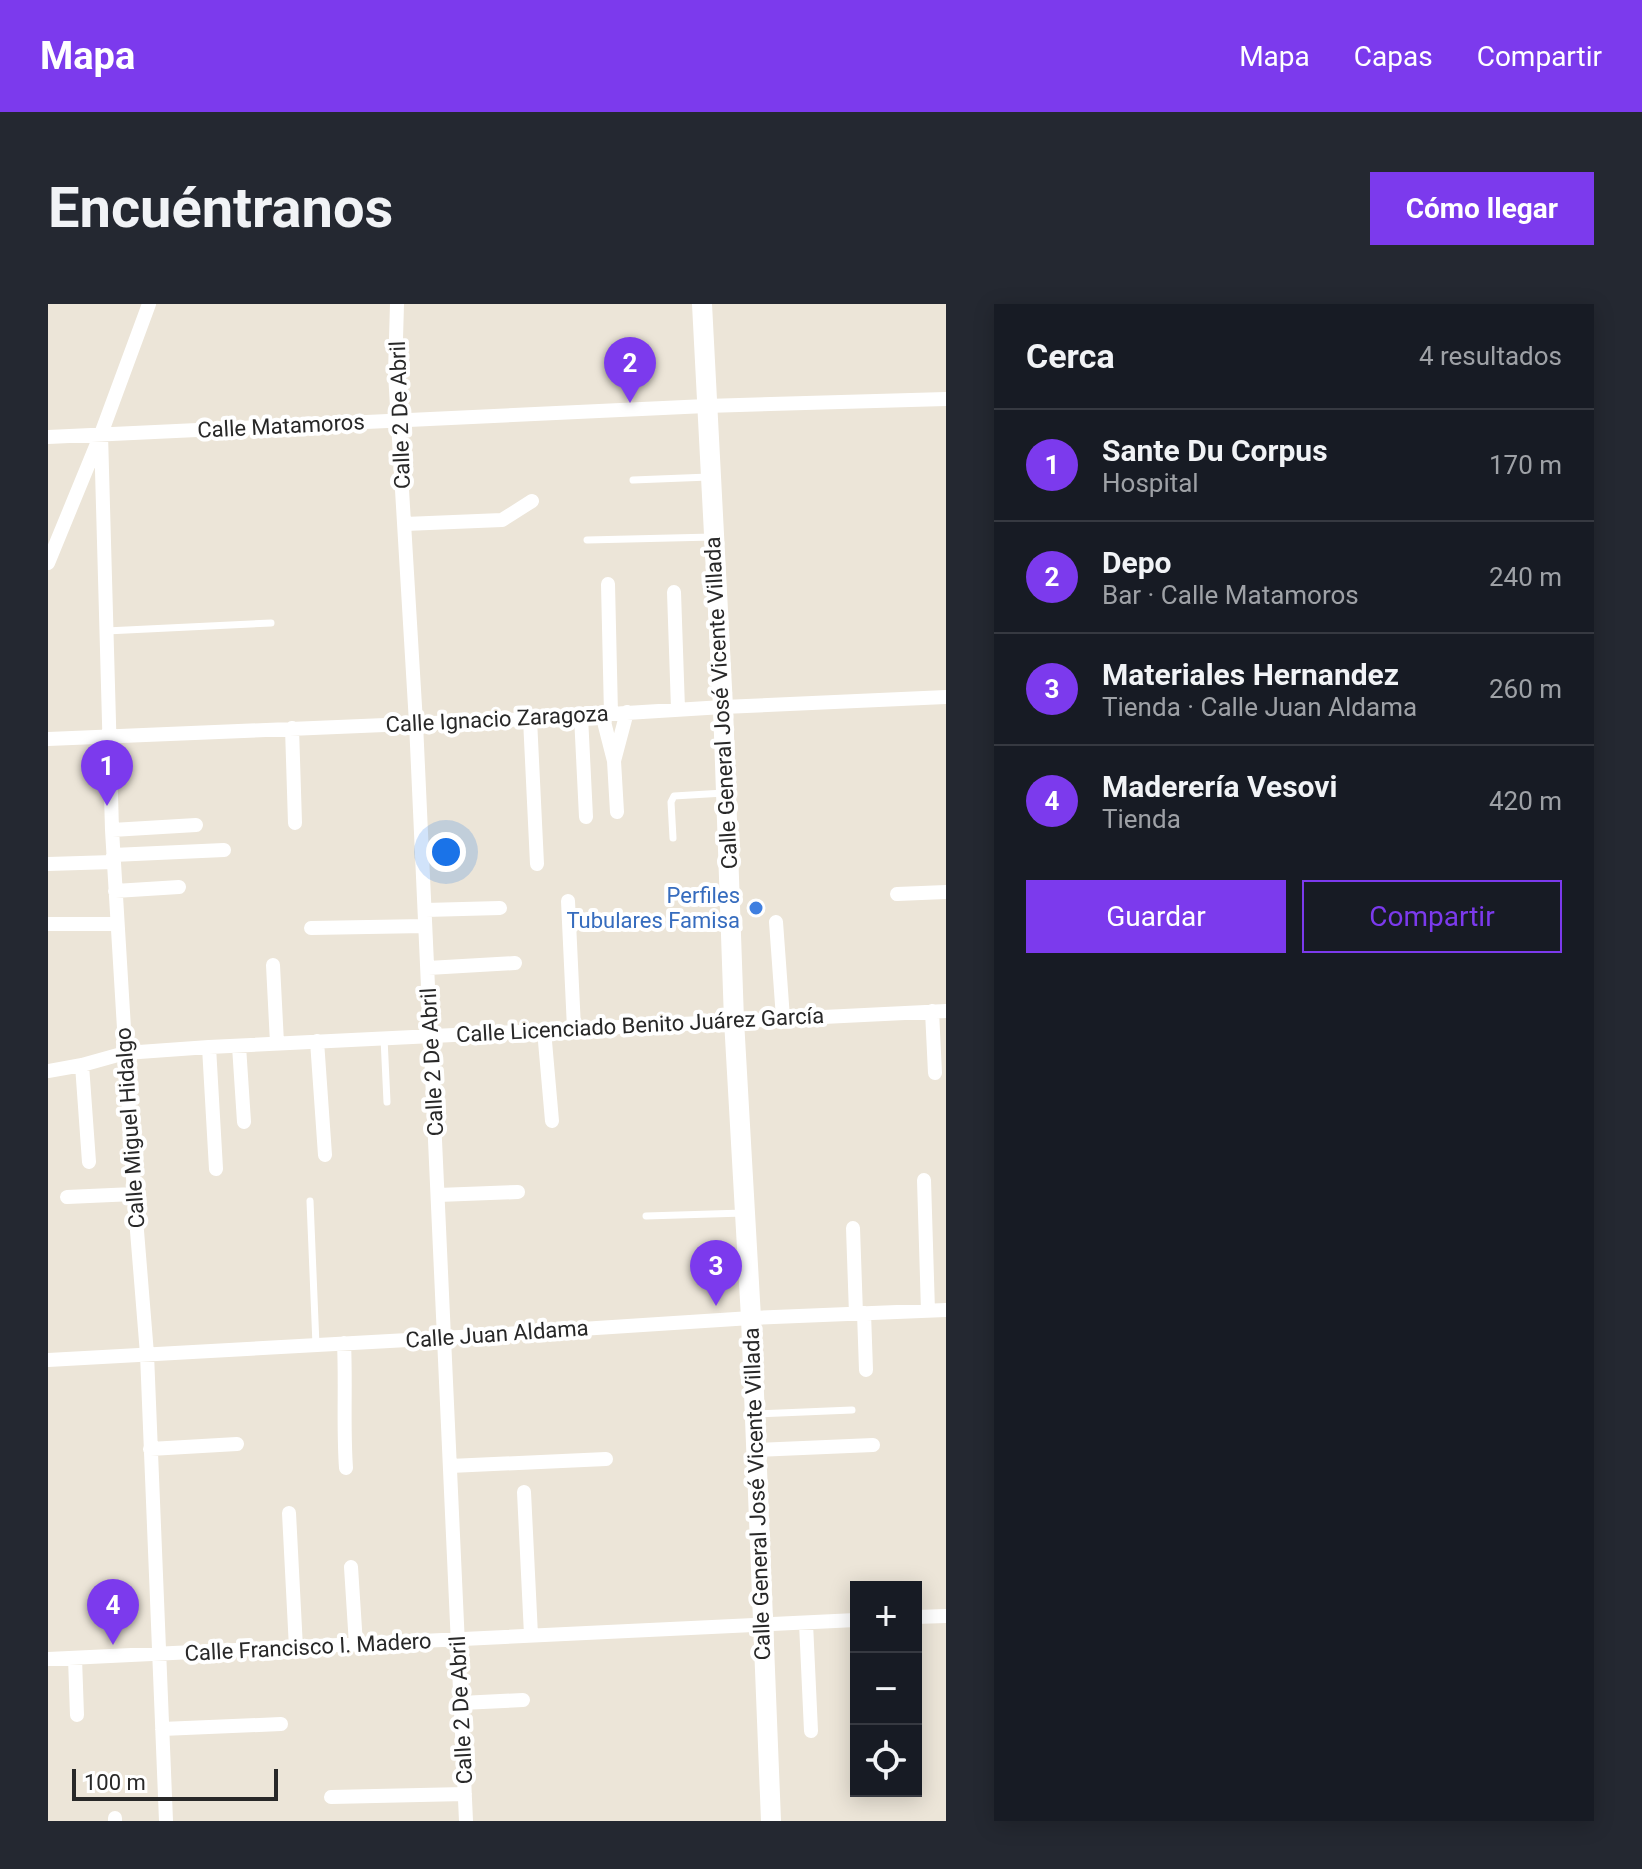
<!DOCTYPE html>
<html lang="es">
<meta charset="utf-8">
<style>
body{margin:0;font-family:Roboto,sans-serif;background:#242831;color:#f1f3f6}
.controls{position:absolute;right:24px;bottom:24px;display:grid;overflow:hidden;border-radius:0px;box-shadow:0 4px 20px #0003}
.controls button{width:72px;height:72px;display:grid;place-items:center;padding:0;border:0;border-bottom:2px solid #363941;background:#171b24;color:#f1f3f6;font:40px sans-serif}
.scale{position:absolute;left:24px;bottom:20px;width:206px;box-sizing:border-box;padding-left:8px;border:4px solid #282828;border-top:0;font-size:22px;line-height:28px;white-space:nowrap;color:#282828;-webkit-text-stroke:6px #fff;paint-order:stroke}
.you{position:absolute;left:398px;top:548px;width:28px;height:28px;margin:-20px;border:6px solid #fff;border-radius:50%;background:#1a73e8;box-shadow:0 0 0 12px #1a73e833}
.badge{display:grid;place-items:center;width:52px;height:52px;border-radius:50%;background:#7c3aed;color:#fff;font-size:26px;font-weight:700}
.pin{position:absolute;translate:-50% -66px;filter:drop-shadow(0 2px 4px #0008)}
.pin::after{content:'';position:absolute;top:42px;width:28px;height:24px;background:inherit;clip-path:polygon(0 0,100% 0,50% 100%)}
.list{margin:0;padding:0;list-style:none}
h2{display:flex;justify-content:space-between;align-items:center;height:104px;margin:0;padding:0 32px;font-size:34px}
h2 small{font-size:26px;font-weight:400;color:#9ea1a6}
.list li{display:grid;grid-template-columns:52px 1fr auto;gap:24px;align-items:center;box-sizing:border-box;height:112px;padding:0 32px;border-top:2px solid #363941}
.list b{display:block;font-size:30px;white-space:nowrap}
.list p{margin:0;font-size:26px;white-space:nowrap;color:#9ea1a6}
.list em{font-size:26px;font-style:normal;color:#9ea1a6}
.actions{display:flex;gap:16px;padding:24px 32px}
.actions a{flex:1;padding:18px 0;border:2px solid #7c3aed;border-radius:0px;text-align:center;font-size:28px;color:#7c3aed}
.actions .main{background:#7c3aed;color:#fff}
.icon{flex:none;width:44px;height:44px;fill:none;stroke:currentColor;stroke-width:2;stroke-linecap:round;stroke-linejoin:round}
.map{position:relative;flex:none;width:898px;height:1517px;overflow:hidden;border-radius:0px}
header{display:flex;align-items:center;gap:48px;box-sizing:border-box;height:112px;padding:0 40px;background:#7c3aed;color:#fff}
header strong{font-size:38px}
nav{display:flex;gap:44px;margin-inline-start:auto;font-size:28px}
.intro{display:flex;align-items:center;justify-content:space-between;box-sizing:border-box;height:192px;padding:0 48px}
h1{margin:0;font-size:56px}
.button{padding:20px 36px;border-radius:0px;background:#7c3aed;color:#fff;font-size:28px;font-weight:700}
main{display:flex;gap:48px;padding:0 48px}
aside{flex:1;background:#171b24;border-radius:0px;box-shadow:0 4px 20px #0003}
.map>svg:first-child{display:block}
.lines{fill:none;stroke-linecap:round;stroke-linejoin:round}
.lane{stroke:#fff;stroke-width:7}
.street{stroke:#fff;stroke-width:14}
.secondary{stroke:#fff;stroke-width:20}
.shop-dot{fill:#3f7fe0;stroke:#fff;stroke-width:3}
.labels{text-anchor:middle;dominant-baseline:central;stroke-width:8;stroke-linejoin:round;paint-order:stroke}
.street-label{font-size:22px;fill:#282828;stroke:#fff}
.shop-label{font-size:22px;fill:#366cbe;stroke:#fff;text-anchor:end}
</style>
<header>
<strong>Mapa</strong>
<nav><a>Mapa</a><a>Capas</a><a>Compartir</a></nav>
</header>
<div class="intro"><h1>Encuéntranos</h1><a class="button">Cómo llegar</a></div>
<main>
<div class="map">
<svg width="898" height="1517" viewBox="0 0 898 1517">
<rect width="100%" height="100%" fill="#ece5d8"/>
<g class="lines">
<path class="lane" d="M 585,176 L 661,173
M 539,236 L 665,233
M 58,327 L 223,319
M 625,534 L 623,498 L 626,492 L 676,489
M 336,734 L 339,798
M 262,897 L 268,1041
M 598,912 L 696,909
M 710,1110 L 804,1106"/>
<path class="street" d="M 349,0 L 347,69 L 368,419 L 418,1517
M 53,130 L 64,526 L 86,890 L 99,1050 L 118,1517
M 0,133 L 658,102 L 898,95
M 357,220 L 454,216 L 484,197
M 0,259 L 53,130 L 101,0
M 560,280 L 563,410
M 626,288 L 630,405
M 554,410 L 566,457 L 569,508
M 533,412 L 538,513
M 482,415 L 489,560
M 244,424 L 247,519
M 0,435 L 482,415 L 675,403 L 898,393
M 566,457 L 579,408
M 64,526 L 148,521
M 65,551 L 176,546
M 0,560 L 65,558
M 67,587 L 131,583
M 849,590 L 898,588
M 520,597 L 526,724
M 377,606 L 452,604
M 728,618 L 735,714
M 0,620 L 69,620
M 263,624 L 377,622
M 225,661 L 229,739
M 380,664 L 467,659
M 884,707 L 887,769
M 496,726 L 504,817
M 269,737 L 277,851
M 191,742 L 196,818
M 161,743 L 168,865
M 34,761 L 41,858
M 0,767 L 34,761 L 77,749 L 161,743 L 898,707
M 876,876 L 880,1007
M 390,891 L 470,888
M 19,893 L 86,890
M 805,924 L 808,1010
M 816,1009 L 818,1066
M 296,1039 C 298,1081 295,1122 298,1164
M 0,1056 L 396,1034 L 703,1014 L 898,1006
M 102,1145 L 189,1140
M 708,1146 L 825,1141
M 402,1162 L 558,1155
M 476,1188 L 483,1331
M 241,1209 L 248,1344
M 303,1263 L 308,1341
M 868,1313 L 898,1312
M 758,1319 L 763,1427
M 27,1354 L 29,1411
M 0,1355 L 808,1316
M 413,1399 L 475,1396
M 114,1425 L 233,1420
M 283,1493 L 417,1490
M 67,1514 L 67,1517"/>
<path class="secondary" d="M 654,0 L 675,403 L 686,716 L 703,1014 L 723,1517"/>
</g>
<circle class="shop-dot" cx="708" cy="604" r="8"/>
<g class="labels">
<g class="street-label">
<text transform="translate(352 111) rotate(-92)">Calle 2 De Abril</text>
<text transform="translate(233 122) rotate(-3)">Calle Matamoros</text>
<text transform="translate(673 399) rotate(-93)">Calle General José Vicente Villada</text>
<text transform="translate(449 415) rotate(-3)">Calle Ignacio Zaragoza</text>
<text transform="translate(592 721) rotate(-3)">Calle Licenciado Benito Juárez García</text>
<text transform="translate(384 758) rotate(-93)">Calle 2 De Abril</text>
<text transform="translate(82 824) rotate(-94)">Calle Miguel Hidalgo</text>
<text transform="translate(449 1030) rotate(-4)">Calle Juan Aldama</text>
<text transform="translate(709 1190) rotate(-92)">Calle General José Vicente Villada</text>
<text transform="translate(260 1343) rotate(-3)">Calle Francisco I. Madero</text>
<text transform="translate(413 1406) rotate(-93)">Calle 2 De Abril</text>
</g>
<g class="shop-label">
<text x="692" y="591">Perfiles<tspan x="692" dy="25">Tubulares Famisa</tspan></text>
</g>
</g>
</svg>
<div class="controls">
<button>+</button>
<button>−</button>
<button><svg class="icon" aria-label="locate" viewBox="0 0 24 24"><circle cx="12" cy="12" r="6"/><path d="M12 2v4M12 18v4M2 12h4M18 12h4"/></svg></button>
</div>
<div class="scale">100 m</div>
<div class="you"></div>
<div class="pin badge" style="left:59px;top:502px">1</div>
<div class="pin badge" style="left:582px;top:99px">2</div>
<div class="pin badge" style="left:668px;top:1002px">3</div>
<div class="pin badge" style="left:65px;top:1341px">4</div>
</div>
<aside>
<h2>Cerca<small>4 resultados</small></h2>
<ul class="list">
<li><span class="badge">1</span><div><b>Sante Du Corpus</b><p>Hospital</p></div><em>170 m</em></li>
<li><span class="badge">2</span><div><b>Depo</b><p>Bar · Calle Matamoros</p></div><em>240 m</em></li>
<li><span class="badge">3</span><div><b>Materiales Hernandez</b><p>Tienda · Calle Juan Aldama</p></div><em>260 m</em></li>
<li><span class="badge">4</span><div><b>Maderería Vesovi</b><p>Tienda</p></div><em>420 m</em></li>
</ul>
<div class="actions"><a class="main">Guardar</a><a>Compartir</a></div>
</aside>
</main>
